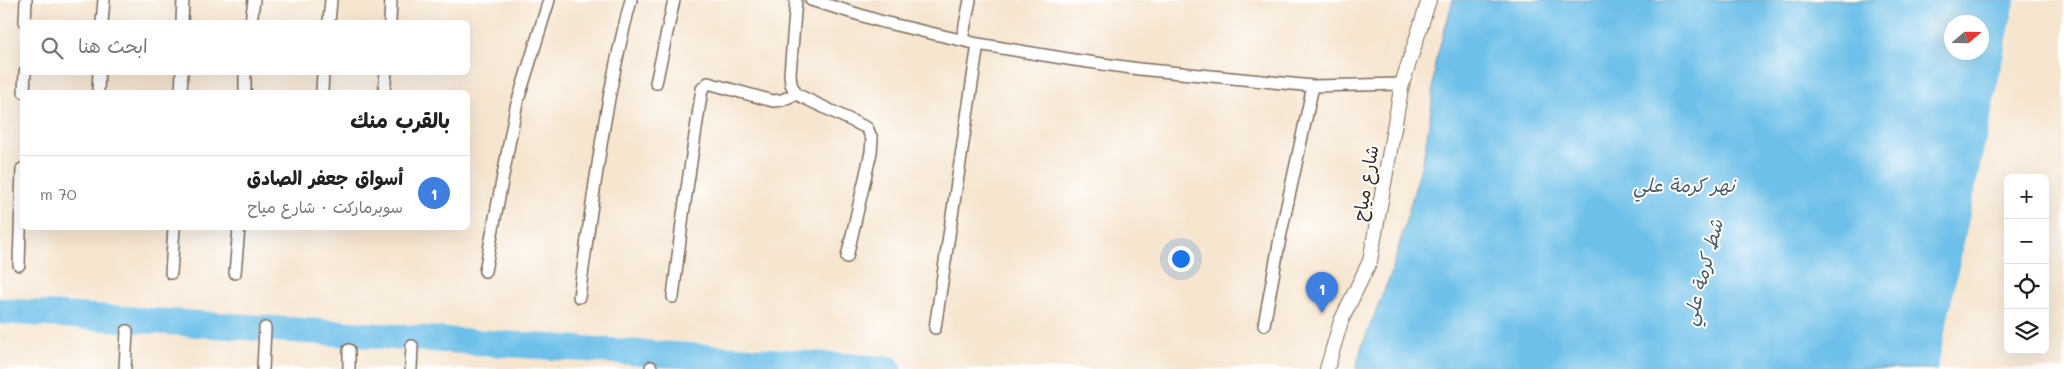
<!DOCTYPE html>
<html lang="ar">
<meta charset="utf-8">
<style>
body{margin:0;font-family:Mali,"Playpen Sans Arabic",sans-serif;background:#f2f2f2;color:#222;direction:rtl}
.controls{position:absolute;right:15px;bottom:15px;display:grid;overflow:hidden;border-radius:8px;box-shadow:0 5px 20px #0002}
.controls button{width:45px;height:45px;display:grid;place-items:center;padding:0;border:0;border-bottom:1px solid #e0e0e0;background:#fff;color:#222;font:25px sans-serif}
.compass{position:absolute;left:1944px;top:15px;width:45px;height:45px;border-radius:50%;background:#fff;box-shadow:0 5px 20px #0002;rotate:70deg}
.you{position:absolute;left:1180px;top:258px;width:18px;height:18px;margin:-12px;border:4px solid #fff;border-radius:50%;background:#1a73e8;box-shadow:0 0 0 8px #1a73e833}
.badge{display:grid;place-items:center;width:32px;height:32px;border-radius:50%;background:#111827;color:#fff;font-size:16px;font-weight:700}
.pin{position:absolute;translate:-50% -41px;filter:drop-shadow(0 1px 2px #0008)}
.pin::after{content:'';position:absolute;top:26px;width:18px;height:15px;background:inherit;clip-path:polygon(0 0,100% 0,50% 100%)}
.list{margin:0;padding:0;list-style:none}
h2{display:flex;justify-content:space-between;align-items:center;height:65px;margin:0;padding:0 20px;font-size:21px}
h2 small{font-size:16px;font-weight:400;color:#767676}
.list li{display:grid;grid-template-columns:32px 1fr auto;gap:15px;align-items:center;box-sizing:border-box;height:75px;padding:0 20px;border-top:1px solid #e0e0e0}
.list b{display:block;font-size:19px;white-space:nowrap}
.list p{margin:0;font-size:16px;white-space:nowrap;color:#767676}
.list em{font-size:16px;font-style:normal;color:#767676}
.icon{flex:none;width:28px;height:28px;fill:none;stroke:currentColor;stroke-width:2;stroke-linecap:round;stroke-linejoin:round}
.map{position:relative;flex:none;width:2064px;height:369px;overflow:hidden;direction:ltr}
.search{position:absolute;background:#fff;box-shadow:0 5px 20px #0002;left:20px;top:20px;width:450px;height:55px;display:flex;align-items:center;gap:12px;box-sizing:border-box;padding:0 18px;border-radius:8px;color:#767676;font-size:19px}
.panel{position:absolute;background:#fff;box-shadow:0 5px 20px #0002;left:20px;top:90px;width:450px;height:140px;border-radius:8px;direction:rtl}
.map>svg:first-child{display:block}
.water{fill:#6dc0e9;stroke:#547584;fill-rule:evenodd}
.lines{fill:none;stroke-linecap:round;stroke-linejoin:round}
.stream{stroke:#6dc0e9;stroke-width:4.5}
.river{stroke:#6dc0e9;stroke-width:26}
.minor-casing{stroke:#7c6b5c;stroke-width:14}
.tertiary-casing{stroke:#7c6b5c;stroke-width:16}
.minor{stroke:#fff;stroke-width:11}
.tertiary{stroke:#fff;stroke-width:14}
.labels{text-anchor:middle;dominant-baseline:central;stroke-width:4;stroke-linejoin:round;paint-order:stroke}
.street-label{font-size:18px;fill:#3b2a1e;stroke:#fff}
.water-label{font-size:19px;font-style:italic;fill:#4c5e65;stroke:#fff}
</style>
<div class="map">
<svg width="2064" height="369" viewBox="0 0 2064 369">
<rect width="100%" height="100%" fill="#fff"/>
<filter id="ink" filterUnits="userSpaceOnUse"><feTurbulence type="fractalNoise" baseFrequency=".02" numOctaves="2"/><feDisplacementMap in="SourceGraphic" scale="10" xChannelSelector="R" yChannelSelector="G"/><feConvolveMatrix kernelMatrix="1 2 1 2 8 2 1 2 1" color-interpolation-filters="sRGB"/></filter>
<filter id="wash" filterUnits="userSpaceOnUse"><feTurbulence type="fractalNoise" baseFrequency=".0096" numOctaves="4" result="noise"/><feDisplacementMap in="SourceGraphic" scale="20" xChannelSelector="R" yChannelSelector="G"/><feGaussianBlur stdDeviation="1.12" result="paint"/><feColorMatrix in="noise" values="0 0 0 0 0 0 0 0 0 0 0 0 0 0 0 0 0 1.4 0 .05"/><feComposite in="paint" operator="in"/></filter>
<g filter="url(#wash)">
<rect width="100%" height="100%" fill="#f6e5cf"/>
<path class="water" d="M 1453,0 L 2013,0 L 1935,369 L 1356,369 L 1362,346 L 1392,271 L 1424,156 L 1432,103 L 1435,63 ZM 1952,22 L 1982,22 L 1982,52 L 1952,52 Z"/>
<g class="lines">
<path class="stream" d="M 1935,369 L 2013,0"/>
<path class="river" d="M 0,311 L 889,369"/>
</g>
</g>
<g filter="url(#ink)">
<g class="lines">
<g class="minor-casing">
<path id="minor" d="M 796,0 L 790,74 L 791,84 L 796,94 L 867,128 L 872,139 L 871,152 L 847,257
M 811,0 L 883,22 L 978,44 L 1074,60 L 1139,69 L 1313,86 L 1402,84
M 25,22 L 26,0
M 102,22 L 104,0
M 182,22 L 183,0
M 251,22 L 254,0
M 329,22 L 331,0
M 390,22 L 391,0
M 962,40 L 970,0
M 245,72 L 245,92
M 656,83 L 674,0
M 24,92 L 25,72
M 98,92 L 99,72
M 181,92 L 182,72
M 322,92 L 323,72
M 384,92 L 386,72
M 19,265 L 22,169
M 485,271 L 516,107 L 549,0
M 171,273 L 174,228
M 235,273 L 239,228
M 579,297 C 593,198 605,97 631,0
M 673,297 L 683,215 L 702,89 L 708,83 L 773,101 L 782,100 L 796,94
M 1264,325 L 1281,233 L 1313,86
M 935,328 L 978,44
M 125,369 L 127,331
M 263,369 L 265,328
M 349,369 L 349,350
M 411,369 L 412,346
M 651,369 L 651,367"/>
</g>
<g class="tertiary-casing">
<path id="tertiary" d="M 1327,369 L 1341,321 L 1370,261 L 1402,84 L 1429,0"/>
</g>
<use href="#minor" class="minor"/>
<use href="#tertiary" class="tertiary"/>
</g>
</g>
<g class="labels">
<g class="street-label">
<text transform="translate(1365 183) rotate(-80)">شارع مياح</text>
</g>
<g class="water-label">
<text x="1684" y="184">نهر كرمة علي</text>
<text transform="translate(1702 272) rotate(-75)">شط كرمة علي</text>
</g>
</g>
</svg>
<div class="controls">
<button>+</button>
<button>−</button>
<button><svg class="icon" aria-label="locate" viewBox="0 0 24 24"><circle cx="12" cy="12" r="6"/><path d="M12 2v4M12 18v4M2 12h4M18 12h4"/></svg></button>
<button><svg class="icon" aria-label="layers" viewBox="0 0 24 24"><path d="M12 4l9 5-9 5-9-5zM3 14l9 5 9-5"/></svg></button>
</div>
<svg class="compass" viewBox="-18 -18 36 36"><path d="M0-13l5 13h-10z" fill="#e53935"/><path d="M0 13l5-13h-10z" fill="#767676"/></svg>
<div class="you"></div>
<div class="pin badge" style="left:1322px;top:313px;background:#3f7fe0">1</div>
<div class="search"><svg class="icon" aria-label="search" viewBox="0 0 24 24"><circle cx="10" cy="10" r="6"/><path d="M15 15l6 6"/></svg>ابحث هنا</div>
<section class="panel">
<h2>بالقرب منك<small></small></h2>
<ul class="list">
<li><span class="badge" style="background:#3f7fe0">1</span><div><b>أسواق جعفر الصادق</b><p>سوبرماركت · شارع مياح</p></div><em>70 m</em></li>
</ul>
</section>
</div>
